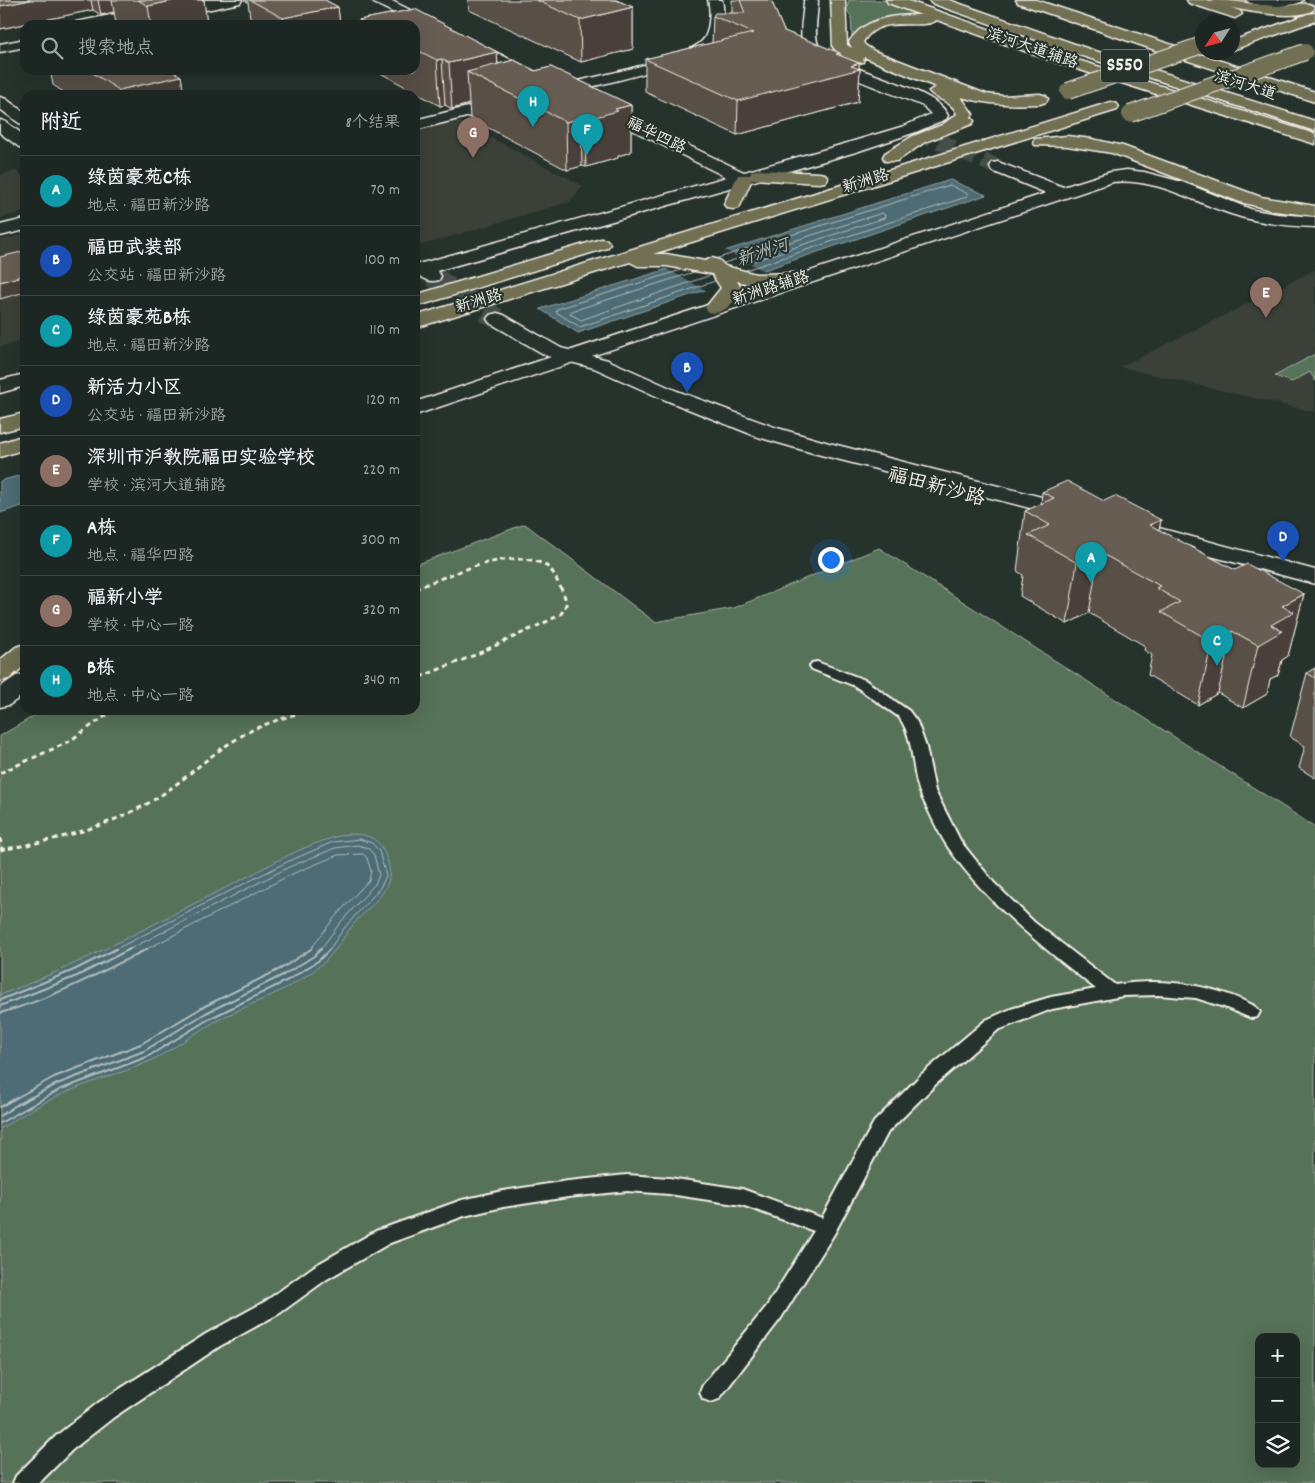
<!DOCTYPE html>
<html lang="zh">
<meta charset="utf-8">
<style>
body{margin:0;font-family:Dekko,"LXGW WenKai TC",sans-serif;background:#252e2a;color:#f1f3f6}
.controls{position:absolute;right:15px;bottom:15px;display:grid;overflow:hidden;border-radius:10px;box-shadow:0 5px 20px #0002}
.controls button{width:45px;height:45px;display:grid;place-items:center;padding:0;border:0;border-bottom:1px solid #3a4340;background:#1c2622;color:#f1f3f6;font:25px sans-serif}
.compass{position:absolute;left:1195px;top:15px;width:45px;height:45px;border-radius:50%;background:#1c2622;box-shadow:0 5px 20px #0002;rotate:234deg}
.you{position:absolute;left:830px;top:559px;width:18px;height:18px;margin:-12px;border:4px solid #fff;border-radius:50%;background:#1a73e8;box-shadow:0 0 0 8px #1a73e833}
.badge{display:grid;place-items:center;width:32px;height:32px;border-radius:50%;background:#d93025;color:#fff;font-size:16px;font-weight:700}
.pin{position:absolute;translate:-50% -41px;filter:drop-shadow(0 1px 2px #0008)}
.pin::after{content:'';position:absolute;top:26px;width:18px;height:15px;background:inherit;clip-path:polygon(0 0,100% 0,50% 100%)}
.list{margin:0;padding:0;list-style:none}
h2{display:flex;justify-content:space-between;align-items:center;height:65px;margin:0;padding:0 20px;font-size:21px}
h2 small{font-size:16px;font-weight:400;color:#a0a5a5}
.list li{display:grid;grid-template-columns:32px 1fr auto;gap:15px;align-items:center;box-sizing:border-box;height:70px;padding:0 20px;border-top:1px solid #3a4340}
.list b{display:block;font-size:19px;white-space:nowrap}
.list p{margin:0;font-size:16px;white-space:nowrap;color:#a0a5a5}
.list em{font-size:16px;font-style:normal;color:#a0a5a5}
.icon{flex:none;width:28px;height:28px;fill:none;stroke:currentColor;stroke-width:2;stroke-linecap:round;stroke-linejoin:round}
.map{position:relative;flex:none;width:1315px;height:1483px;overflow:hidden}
.search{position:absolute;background:#1c2622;box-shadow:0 5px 20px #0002;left:20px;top:20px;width:400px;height:55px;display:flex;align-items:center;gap:12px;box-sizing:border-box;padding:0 18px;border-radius:15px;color:#a0a5a5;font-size:19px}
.panel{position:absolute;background:#1c2622;box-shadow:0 5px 20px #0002;left:20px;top:90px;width:400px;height:625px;border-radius:15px}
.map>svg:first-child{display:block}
.built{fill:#3a4038}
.green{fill:#567258;stroke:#a5b2a0;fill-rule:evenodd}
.water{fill:#4e6c74;stroke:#90a1a2}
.pier{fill:#26332d}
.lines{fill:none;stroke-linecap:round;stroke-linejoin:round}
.shore-far1{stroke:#b2bcba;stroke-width:1}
.shore{stroke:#b2bcba;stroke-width:2}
.minor-tunnel{stroke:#455049;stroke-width:16;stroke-dasharray:16 8;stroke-linecap:butt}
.tertiary-tunnel{stroke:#455049;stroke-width:21;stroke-dasharray:21 11;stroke-linecap:butt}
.service-casing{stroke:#f4f1e8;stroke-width:4}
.minor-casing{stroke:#f4f1e8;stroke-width:3}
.tertiary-casing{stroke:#f4f1e8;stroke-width:3}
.primary-casing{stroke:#f4f1e8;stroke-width:3}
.trunk-casing{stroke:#f4f1e8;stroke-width:3}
.path{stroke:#f4f1e8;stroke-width:3;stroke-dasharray:5 4;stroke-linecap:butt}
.service{fill:#26332d;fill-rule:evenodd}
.minor{fill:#26332d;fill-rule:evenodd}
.tertiary{fill:#26332d;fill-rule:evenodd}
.primary{fill:#716f52;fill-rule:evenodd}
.trunk{fill:#716f52;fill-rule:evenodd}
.primary-bridge-casing{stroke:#f4f1e8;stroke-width:18;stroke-linecap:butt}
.primary-bridge{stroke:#716f52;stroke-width:16}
.wall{fill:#595047;stroke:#f4f1e8}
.shaded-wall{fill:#49413a;stroke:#f4f1e8}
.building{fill:#685d53;stroke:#f4f1e8}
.labels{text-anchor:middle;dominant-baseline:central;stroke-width:4.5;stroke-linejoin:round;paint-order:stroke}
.far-street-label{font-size:16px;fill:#f4f1e8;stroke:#26332d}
.far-water-label{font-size:18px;font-style:italic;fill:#b2bcba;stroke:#26332d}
.shield{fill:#26332d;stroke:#b6b8b0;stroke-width:1}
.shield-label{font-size:19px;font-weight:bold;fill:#f4f1e8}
.street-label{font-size:20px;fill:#f4f1e8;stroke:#26332d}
</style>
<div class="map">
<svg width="1315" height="1483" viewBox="0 0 1315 1483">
<rect width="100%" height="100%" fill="#26332d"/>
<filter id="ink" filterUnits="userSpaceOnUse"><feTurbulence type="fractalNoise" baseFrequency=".02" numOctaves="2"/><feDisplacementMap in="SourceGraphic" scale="10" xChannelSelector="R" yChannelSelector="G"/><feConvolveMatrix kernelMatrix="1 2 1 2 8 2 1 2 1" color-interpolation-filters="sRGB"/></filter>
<g filter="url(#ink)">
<path class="built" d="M 457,120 L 583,186 L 569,202 L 415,247 L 415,131 Z
M 16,171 L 25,178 L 25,212 L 0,218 L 0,175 Z
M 25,234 L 25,340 L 0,347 L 0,240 Z
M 1315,270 L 1315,412 L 1120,367 Z"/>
<path class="green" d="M 849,0 L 886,0 L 929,15 C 906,18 867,15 852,37 L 851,18 L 847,10 Z
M 1315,354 L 1315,381 L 1310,372 L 1292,382 L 1275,376 Z
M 525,524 L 655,622 L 734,608 L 879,548 L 1315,827 L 1315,1483 L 0,1483 L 0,736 L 44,710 L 415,710 L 415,565 ZM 1259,1337 L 1296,1337 L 1296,1464 L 1259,1464 Z"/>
<path class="water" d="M 950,180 L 986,195 L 578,333 L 540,309 Z
M 25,474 L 25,505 L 0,513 L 0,481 Z
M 347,834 C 369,834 379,837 387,859 C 397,887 375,901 358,919 C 345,933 337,951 323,963 C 298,986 257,1001 226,1016 C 199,1029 175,1049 148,1062 C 128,1071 107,1076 87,1084 C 56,1095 27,1111 0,1129 L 0,995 C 76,967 147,927 219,891 C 261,871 301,844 347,834 Z"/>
<path class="pier" d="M 723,249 L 766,272 L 707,291 L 665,268 Z"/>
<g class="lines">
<path class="shore-far1" d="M 718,258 L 950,185 L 968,194 L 966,197 L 746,270
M 724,263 L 882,213 L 885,215 L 884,218 L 735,267
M 681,270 L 557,309 L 556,312 L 580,327 L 715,281
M 694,272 L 572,311 L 570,314 L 581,320 L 711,275
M 114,950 L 287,862 L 333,842 L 359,839 L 372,843 L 379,851 L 386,876 L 380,888 L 345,927 L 329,950
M 128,950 L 289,867 L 335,848 L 358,845 L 368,848 L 374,855 L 379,875 L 375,884 L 340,923 L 320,950
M 145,950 L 292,874 L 338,855 L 363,854 L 367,858 L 371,871 L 369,880 L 334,918 L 310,950"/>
<path class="shore" d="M 0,1000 L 74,970 L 116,949
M 0,1006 L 77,976 L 130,949
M 0,1013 C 52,999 100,973 147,949
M 0,1107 L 54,1077 L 141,1044 L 203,1007 L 282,968 L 311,949
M 0,1116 L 18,1104 L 57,1084 L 144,1051 L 206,1013 L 285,974 L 314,956 L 321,949
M 0,1123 L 59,1090 L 147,1057 L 209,1019 L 288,980 L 318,961 L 330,949"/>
<path class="minor-tunnel" d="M 1308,1 L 1315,3
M 917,132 L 998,167"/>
<path class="tertiary-tunnel" d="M 432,276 L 497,319"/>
<g class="service-casing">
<path id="service" d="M 817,662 L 865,680 L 909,711 L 917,722 L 926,747 L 935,791 L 961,842 L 994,883 L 1034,922 L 1115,985 C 1157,978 1206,983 1244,1001 C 1251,1004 1256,1006 1260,1012 L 1257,1017 L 1251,1018 L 1224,1007 L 1196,998 L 1158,995 L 1123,996 L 1052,1009 L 998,1030 L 936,1084 L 888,1132 L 834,1234 L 781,1318 L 719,1399 L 711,1402 L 703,1399 L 700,1392 L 703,1385 L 767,1306 L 814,1231 L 742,1205 L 669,1194 L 627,1191 L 568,1197 L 503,1207 L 464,1216 L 390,1243 L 327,1279 L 280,1313 L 220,1346 L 114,1417 L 72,1450 L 39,1483 L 13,1483 L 16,1476 L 56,1436 L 98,1403 L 206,1334 L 266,1301 L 313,1267 L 376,1231 L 462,1200 L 503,1191 L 568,1181 L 627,1175 L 669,1178 L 742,1189 L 822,1218 L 874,1122 L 922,1074 L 986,1020 L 1011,1009 L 1051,997 L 1096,989 C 1042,946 988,905 948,847 C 938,832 930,813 922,797 C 910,772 916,740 899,717 L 855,686 L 812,669 L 810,666 L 812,663 Z"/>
</g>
<g class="minor-casing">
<path id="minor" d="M 708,0 L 722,0 C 725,13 723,38 713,47 C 703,57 687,60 674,64 C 633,78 590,87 548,97 L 543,95 L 540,92 L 543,89 C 574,81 683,61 702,41 C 710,34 711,10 708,0 Z
M 804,0 L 818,0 C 818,13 814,29 817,42 C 825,69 937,84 948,116 L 946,119 L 916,132 L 856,152 L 415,277 L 415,265 L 844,144 L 904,126 L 931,114 L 923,106 C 899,95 814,68 804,46 C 798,34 804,13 804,0 Z
M 1246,0 L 1303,0 C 1296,8 1253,8 1246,0 Z
M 504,98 L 510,100 L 512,103 L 510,106 L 415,130 L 415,120 Z
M 998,162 L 1063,187 L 1111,172 L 1127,170 L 1144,172 L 1182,182 L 1253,210 L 1277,214 L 1315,217 L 1315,227 C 1286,226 1258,223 1231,214 C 1191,201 1156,178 1113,182 L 415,415 L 415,402 L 1046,193 L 992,171 L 990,167 L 992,163 Z
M 25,219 L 25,230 L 0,236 L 0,225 Z
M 25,374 L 25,386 L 0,393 L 0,380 Z
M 25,674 L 25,694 L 9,705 L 0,707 L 0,687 L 16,676 Z"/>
</g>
<g class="tertiary-casing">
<path id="tertiary" d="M 184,0 L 242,0 L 240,3 L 187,14 L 182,13 L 181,9 L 102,25 L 74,25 L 76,22 L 81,21 Z
M 372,0 L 390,0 L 544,76 L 547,79 L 544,82 L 534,82 L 374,3 Z
M 25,39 L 25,47 L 0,52 L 0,44 Z
M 0,97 L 6,99 L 25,113 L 25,125 L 19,123 L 0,109 Z
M 598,102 L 750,175 L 753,179 L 750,183 L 744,184 L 738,183 L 592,110 L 590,107 L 592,104 Z
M 0,120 L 6,122 L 25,136 L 25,149 L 19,147 L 0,133 Z
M 422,263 C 430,265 437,269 441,276 L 439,280 C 429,283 424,279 415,273 L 415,265 Z
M 497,313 L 504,315 L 561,348 L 608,360 L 677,391 L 774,427 L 829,443 L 1085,508 L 1089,513 L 1085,518 L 1077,520 L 813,453 L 758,437 L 663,399 L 594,368 L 547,356 L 490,323 L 487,319 L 490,315 Z
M 1140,523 L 1315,570 L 1315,584 L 1132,535 L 1128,530 L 1132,525 Z"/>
</g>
<g class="primary-casing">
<path id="primary" d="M 831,0 L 845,0 L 847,45 L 852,48 L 849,42 C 865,17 894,15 921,15 L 888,3 L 886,0 L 906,0 L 1068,57 L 1315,134 L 1315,144 L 1058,63 L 937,20 C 920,32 881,12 863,42 L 865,45 L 874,51 L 986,94 L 1003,96 L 1040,94 L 1046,96 L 1048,99 L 1046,102 L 1040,104 C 1012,105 989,105 961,97 L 973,114 L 971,117 L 974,121 L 972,124 L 925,142 L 897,161 L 885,161 L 883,157 L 885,153 L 913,136 L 942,125 L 957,114 C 952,100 937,101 929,91 L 936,87 L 864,57 L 863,62 C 853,65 839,55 833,47 Z
M 1016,0 L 1036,0 L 1315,92 L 1315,102 L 1149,48 L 1018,3 Z
M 1187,0 L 1207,0 L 1214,2 L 1212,0 C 1237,0 1261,7 1286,6 C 1294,6 1309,0 1315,8 C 1304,22 1245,11 1229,7 L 1240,11 L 1242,14 L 1235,18 L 1189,3 Z
M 1315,13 L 1315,21 L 1232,50 L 1232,41 L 1308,14 Z
M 1111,102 L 1117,104 L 1119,107 L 1117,110 L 653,254 L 666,254 L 705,261 L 712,258 L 719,260 L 725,266 L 756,274 L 802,273 L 809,275 L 811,279 L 809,283 L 802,285 L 756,286 L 737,281 L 741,288 C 736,302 723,316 708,312 L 705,308 L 721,288 L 712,274 L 666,266 L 638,266 L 630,262 L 415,328 L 415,316 Z
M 1067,136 L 1092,139 L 1123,146 L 1261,197 L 1315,206 L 1315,216 L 1275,211 L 1240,202 L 1112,153 L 1067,146 L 1035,145 L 1033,142 L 1035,139 Z
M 758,170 L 819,173 L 825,174 L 828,178 L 825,182 L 819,183 L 752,179 L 739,208 L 733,209 L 727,208 L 724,204 L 738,175 L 750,175 L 752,171 Z
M 601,239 L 607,240 L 610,244 L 607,248 L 415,307 L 415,295 Z
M 25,413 L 25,426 L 0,432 L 0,419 Z
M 25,435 L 25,449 L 0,457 L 0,443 Z
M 25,644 L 25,665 L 9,679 L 0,681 L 0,660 L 16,647 Z"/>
</g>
<g class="trunk-casing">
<path id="trunk" d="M 929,0 L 949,0 L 1089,49 L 1315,121 L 1315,131 L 1079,55 L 931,3 Z"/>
</g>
<path class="path" d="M 415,589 C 447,576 516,544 548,567 C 553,571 556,578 558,583 C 562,590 566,597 566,605 L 561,614 L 550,620 L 475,655 L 415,679
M 0,773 L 68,742 L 114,710
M 0,838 L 2,849
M 0,850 C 52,841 106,828 152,801 C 182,783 205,758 235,740 C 257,725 284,718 309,710"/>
<use href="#service" class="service"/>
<use href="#minor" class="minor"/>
<use href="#tertiary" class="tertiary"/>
<use href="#primary" class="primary"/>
<use href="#trunk" class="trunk"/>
<g class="primary-bridge-casing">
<path id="primary-bridge" d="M 1068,91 L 1202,45
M 1130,114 L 1305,52"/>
</g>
<use href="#primary-bridge" class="primary-bridge"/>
</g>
<path class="wall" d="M 0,0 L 204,0 L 207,25 L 117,25 L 116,24 L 114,12 L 101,15 L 93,10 L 0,29 Z
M 244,0 L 325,0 L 338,7 L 340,25 L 251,25 L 248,2 Z
M 468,0 L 616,0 L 633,7 L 633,49 L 581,62 L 469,10 Z
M 732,0 L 771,0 L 784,31 L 840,53 L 839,56 L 859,63 L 859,69 L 860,69 L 858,102 L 737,135 L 645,92 L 645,59 L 712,43 L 713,16 L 732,13 Z
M 415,9 L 497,52 L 498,64 L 514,60 L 535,71 L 551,67 L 631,105 L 631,152 L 618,156 L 618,158 L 586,167 L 582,166 L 567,170 L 470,118 L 469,104 L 452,109 L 445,105 L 440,106 L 375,70 L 415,70 L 415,25 L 359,25 L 359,20 Z
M 50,70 L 170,70 L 181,76 L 184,95 L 68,95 L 53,85 Z
M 1042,492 L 1104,501 L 1161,520 L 1159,530 L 1235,570 L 1304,594 L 1288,656 L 1282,660 L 1278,675 L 1270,679 L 1267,694 L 1243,708 L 1218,693 L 1198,705 L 1148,675 L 1152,655 L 1144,650 L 1145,646 L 1089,613 L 1067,624 L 1020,596 L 1023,575 L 1017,571 L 1025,511 L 1041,504 Z
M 1315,668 L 1315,778 L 1299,768 L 1305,746 L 1290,737 L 1307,673 Z"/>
<path class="shaded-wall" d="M 30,0 L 91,0 L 93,10 L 0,29 L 0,6 Z
M 98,0 L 112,0 L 114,12 L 101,15 Z
M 176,0 L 204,0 L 207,25 L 151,25 L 148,6 Z
M 338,7 L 340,25 L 284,25 L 283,18 Z
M 633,7 L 633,49 L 581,62 L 580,20 Z
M 497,52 L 499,88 L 467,72 L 469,104 L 452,109 L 449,63 Z
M 840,53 L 838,75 L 851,66 L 859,63 L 859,70 L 860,69 L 858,102 L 737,135 L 738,101 L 836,54 Z
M 442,59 L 445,105 L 440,106 L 437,60 Z
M 181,76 L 184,95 L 119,95 L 119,90 Z
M 631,105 L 631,152 L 618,156 L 618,158 L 586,167 L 584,120 L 615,109 Z
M 581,118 L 582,166 L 567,170 L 566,122 Z
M 25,275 L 25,292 L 0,299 L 0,282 Z
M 1161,520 L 1149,580 L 1150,525 Z
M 1099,552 L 1089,613 L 1067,624 L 1077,563 Z
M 1304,594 L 1288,656 L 1282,660 L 1278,675 L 1270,679 L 1267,694 L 1243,708 L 1258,645 L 1282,606 Z
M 1232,631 L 1218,693 L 1198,705 L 1212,642 Z"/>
<path class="building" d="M 0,0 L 30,0 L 0,6 Z
M 138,0 L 176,0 L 148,6 Z
M 250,0 L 325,0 L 338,7 L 283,18 Z
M 536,0 L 616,0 L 633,7 L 580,20 Z
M 740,0 L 771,0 L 784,31 L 840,53 L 836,54 L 859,63 L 851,66 L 860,69 L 738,101 L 645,59 L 753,33 L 713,16 L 715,13 L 745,13 Z
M 415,9 L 497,52 L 449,63 L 442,59 L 437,60 L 415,49 L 415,25 L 369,25 L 359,20 Z
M 514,60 L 535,71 L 551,67 L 631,105 L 615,109 L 618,111 L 584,120 L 581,118 L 566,122 L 467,72 Z
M 88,70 L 170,70 L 181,76 L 119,90 Z
M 25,251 L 25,275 L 0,282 L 0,257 Z
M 1067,481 L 1104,501 L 1115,496 L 1161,520 L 1150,525 L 1235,570 L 1247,564 L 1304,594 L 1282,606 L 1294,612 L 1271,625 L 1282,631 L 1258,645 L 1232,631 L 1212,642 L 1161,612 L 1180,602 L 1156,588 L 1160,586 L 1099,552 L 1077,563 L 1028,535 L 1050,525 L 1025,511 L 1054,498 L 1042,492 Z
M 1315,668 L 1315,678 L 1307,673 Z"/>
</g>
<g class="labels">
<g class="far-street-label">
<text transform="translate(1032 49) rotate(19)">滨河大道辅路</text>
<text transform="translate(1245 86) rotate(18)">滨河大道</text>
<text transform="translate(656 136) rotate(26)">福华四路</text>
<text transform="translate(866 182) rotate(-17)">新洲路</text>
<text transform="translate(771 289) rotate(-18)">新洲路辅路</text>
<text transform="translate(479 302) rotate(-17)">新洲路</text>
</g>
<g class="far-water-label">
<text transform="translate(763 254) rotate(-18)">新洲河</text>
</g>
<rect class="shield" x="1101" y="49.5" width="48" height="33" rx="4"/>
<g class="shield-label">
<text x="1125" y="66">S550</text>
</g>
<g class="street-label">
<text transform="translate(936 488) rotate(15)">福田新沙路</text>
</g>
</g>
</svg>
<div class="controls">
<button>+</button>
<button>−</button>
<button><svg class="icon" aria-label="layers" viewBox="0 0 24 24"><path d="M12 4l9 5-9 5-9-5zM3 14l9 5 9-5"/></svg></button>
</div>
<svg class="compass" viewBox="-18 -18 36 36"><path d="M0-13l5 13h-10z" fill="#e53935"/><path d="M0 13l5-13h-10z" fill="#a0a5a5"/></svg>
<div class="you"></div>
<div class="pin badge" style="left:1091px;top:583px;background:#0f9aa8">A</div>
<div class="pin badge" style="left:687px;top:393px;background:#1a4fb4">B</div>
<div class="pin badge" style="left:1217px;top:666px;background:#0f9aa8">C</div>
<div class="pin badge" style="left:1283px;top:562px;background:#1a4fb4">D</div>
<div class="pin badge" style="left:1266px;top:318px;background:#8d6e63">E</div>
<div class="pin badge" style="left:587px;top:155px;background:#0f9aa8">F</div>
<div class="pin badge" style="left:473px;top:158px;background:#8d6e63">G</div>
<div class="pin badge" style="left:533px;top:127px;background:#0f9aa8">H</div>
<div class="search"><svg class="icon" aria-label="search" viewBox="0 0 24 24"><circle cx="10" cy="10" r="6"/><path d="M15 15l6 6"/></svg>搜索地点</div>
<section class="panel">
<h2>附近<small>8个结果</small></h2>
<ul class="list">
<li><span class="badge" style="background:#0f9aa8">A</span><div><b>绿茵豪苑C栋</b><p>地点 · 福田新沙路</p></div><em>70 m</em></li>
<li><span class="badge" style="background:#1a4fb4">B</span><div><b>福田武装部</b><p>公交站 · 福田新沙路</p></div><em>100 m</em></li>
<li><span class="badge" style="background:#0f9aa8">C</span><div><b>绿茵豪苑B栋</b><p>地点 · 福田新沙路</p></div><em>110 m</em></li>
<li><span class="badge" style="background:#1a4fb4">D</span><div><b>新活力小区</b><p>公交站 · 福田新沙路</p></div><em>120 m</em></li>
<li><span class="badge" style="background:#8d6e63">E</span><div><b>深圳市沪教院福田实验学校</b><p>学校 · 滨河大道辅路</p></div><em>220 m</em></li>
<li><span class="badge" style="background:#0f9aa8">F</span><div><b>A栋</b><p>地点 · 福华四路</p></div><em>300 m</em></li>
<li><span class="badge" style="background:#8d6e63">G</span><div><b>福新小学</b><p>学校 · 中心一路</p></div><em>320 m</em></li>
<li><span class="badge" style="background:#0f9aa8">H</span><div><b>B栋</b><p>地点 · 中心一路</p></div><em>340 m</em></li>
</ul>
</section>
</div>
